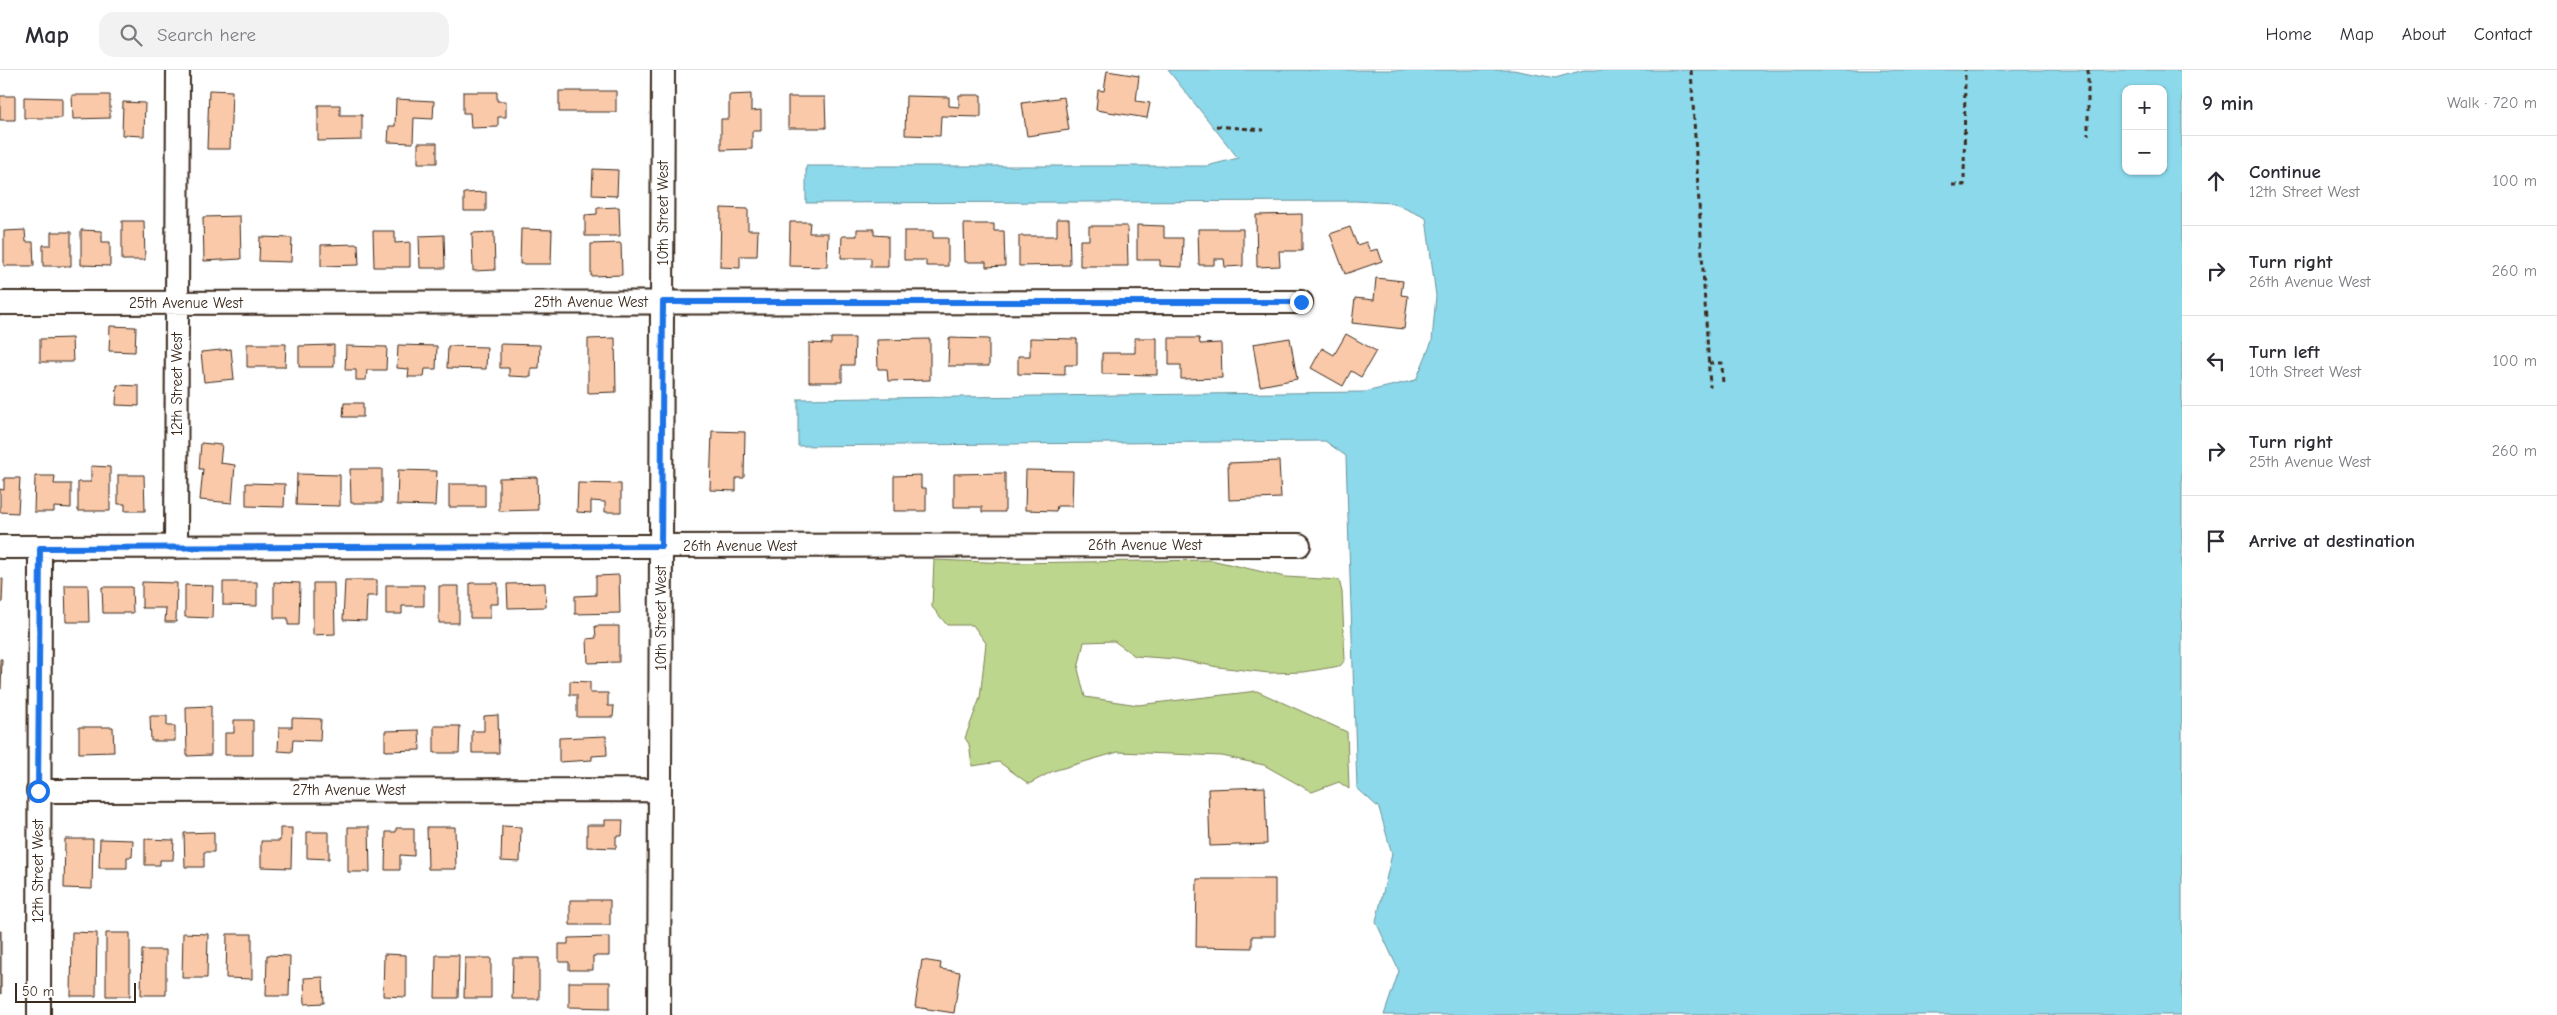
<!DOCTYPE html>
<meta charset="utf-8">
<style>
body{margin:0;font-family:"Comic Neue",sans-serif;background:#f2f2f3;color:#2b2b33}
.controls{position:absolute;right:15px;top:15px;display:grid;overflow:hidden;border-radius:10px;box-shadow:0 1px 4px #0004}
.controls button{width:45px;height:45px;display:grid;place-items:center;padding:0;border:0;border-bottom:1px solid #e1e1e2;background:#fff;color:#2b2b33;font:25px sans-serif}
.scale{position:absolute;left:15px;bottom:12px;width:121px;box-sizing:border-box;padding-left:5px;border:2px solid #3b2a1e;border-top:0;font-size:14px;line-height:18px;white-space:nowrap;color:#3b2a1e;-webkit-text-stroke:4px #fff;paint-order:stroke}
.stop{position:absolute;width:15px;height:15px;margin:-11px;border:4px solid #1a73e8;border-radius:50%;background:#fff}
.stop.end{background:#1a73e8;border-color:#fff;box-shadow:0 1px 5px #0008}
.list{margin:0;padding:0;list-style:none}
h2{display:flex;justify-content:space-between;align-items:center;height:65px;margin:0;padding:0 20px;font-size:21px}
h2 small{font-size:16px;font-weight:400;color:#7c7c81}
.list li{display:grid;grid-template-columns:32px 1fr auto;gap:15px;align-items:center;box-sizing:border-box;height:90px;padding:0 20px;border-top:1px solid #e1e1e2}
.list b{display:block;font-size:19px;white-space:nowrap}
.list p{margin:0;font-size:16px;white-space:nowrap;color:#7c7c81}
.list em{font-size:16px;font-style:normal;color:#7c7c81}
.icon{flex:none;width:28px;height:28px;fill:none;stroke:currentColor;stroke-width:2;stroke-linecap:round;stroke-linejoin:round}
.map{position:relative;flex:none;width:2182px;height:945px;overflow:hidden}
header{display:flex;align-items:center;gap:30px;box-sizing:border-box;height:70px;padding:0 25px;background:#fff;border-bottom:1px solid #e1e1e2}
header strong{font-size:24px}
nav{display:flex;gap:28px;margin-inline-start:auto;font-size:18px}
.search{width:350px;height:45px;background:#f2f2f3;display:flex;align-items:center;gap:12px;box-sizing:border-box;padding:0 18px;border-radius:15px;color:#7c7c81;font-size:19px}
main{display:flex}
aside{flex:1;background:#fff}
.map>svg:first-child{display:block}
.green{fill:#bdd68d;stroke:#7c8056}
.water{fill:#8cd9ec;stroke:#6c939a;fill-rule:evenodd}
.building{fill:#f9c9a9;stroke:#3b2a1e}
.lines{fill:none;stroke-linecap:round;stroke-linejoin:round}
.minor-casing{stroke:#3b2a1e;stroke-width:26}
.path{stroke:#3b2a1e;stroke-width:3;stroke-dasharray:5 4;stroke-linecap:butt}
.minor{stroke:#fff;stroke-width:22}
.route{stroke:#1a73e8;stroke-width:6}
.labels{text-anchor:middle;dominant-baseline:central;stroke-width:4;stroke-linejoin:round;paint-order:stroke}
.street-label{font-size:15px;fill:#3b2a1e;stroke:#fff}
</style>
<header>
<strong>Map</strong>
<div class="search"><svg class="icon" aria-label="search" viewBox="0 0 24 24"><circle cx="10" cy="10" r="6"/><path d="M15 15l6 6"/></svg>Search here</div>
<nav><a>Home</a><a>Map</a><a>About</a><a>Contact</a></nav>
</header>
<main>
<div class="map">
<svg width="2182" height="945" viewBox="0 0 2182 945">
<rect width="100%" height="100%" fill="#fff"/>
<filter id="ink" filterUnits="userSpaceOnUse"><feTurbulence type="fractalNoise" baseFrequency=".02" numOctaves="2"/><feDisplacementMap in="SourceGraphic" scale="10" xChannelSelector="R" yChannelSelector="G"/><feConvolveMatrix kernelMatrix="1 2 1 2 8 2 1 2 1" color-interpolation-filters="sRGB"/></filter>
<g filter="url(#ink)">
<path class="green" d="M 934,490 L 1011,493 L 1211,490 L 1285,507 L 1339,510 L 1342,522 L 1345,590 L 1340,596 L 1304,602 L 1269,603 L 1218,597 L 1176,589 L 1135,586 L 1114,571 L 1084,572 L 1078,599 L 1085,627 L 1138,635 L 1257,621 L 1347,662 L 1349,719 L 1339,712 L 1312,722 L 1264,695 L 1222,686 L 1118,682 L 1053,701 L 1029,714 L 999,692 L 972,696 L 969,674 L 965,668 L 980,628 L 986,573 L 973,555 L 947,555 L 932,537 Z"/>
<path class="water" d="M 1168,0 L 1513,0 L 1555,8 L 1584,0 L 2182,0 L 2182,945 L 1384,945 L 1399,901 L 1376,852 L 1392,784 L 1379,738 L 1357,718 L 1346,386 L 1325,371 L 798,376 L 798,329 L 1365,322 L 1416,310 L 1432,271 L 1436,226 L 1426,148 L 1393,133 L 1355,131 L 806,133 L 806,96 L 1207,96 L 1238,88 ZM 2126,19 L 2163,19 L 2163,101 L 2126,101 Z"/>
<path class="building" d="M 1107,1 L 1139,6 L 1136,31 L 1150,33 L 1147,48 L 1096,40 L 1098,20 L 1104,21 Z
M 209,20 L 232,21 L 230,79 L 207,79 Z
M 559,21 L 616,21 L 616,42 L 559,42 Z
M 463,22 L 497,22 L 497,31 L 506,31 L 506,47 L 498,47 L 498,57 L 471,58 L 470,43 L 463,43 Z
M 751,24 L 751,41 L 761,40 L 761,61 L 752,61 L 752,79 L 721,80 L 721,49 L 729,49 L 729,25 Z
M 72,25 L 110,25 L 110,48 L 73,49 Z
M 959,25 L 981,25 L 981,47 L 941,46 L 940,66 L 905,65 L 906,26 L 949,27 L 949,36 L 959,37 Z
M 0,26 L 15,26 L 15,50 L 0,50 Z
M 24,27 L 62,28 L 62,48 L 24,48 Z
M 788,27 L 825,27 L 826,58 L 788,58 Z
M 1064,27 L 1069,60 L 1027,66 L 1022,33 Z
M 396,29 L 434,31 L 433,49 L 414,48 L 413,73 L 388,72 L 389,56 L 395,56 Z
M 123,32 L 145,33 L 144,66 L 122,65 Z
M 318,35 L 340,35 L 340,45 L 362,45 L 362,70 L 318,71 Z
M 418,73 L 437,73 L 437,93 L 418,93 Z
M 593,99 L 618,100 L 617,126 L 592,125 Z
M 486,122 L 486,141 L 464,141 L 464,123 Z
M 619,137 L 620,166 L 585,166 L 585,145 L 597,144 L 597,138 Z
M 721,138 L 748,139 L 748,160 L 758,160 L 757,186 L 740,186 L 740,198 L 720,197 Z
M 1302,144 L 1302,181 L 1279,181 L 1280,196 L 1257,197 L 1256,145 Z
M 240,146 L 241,189 L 204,191 L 203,147 Z
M 1057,149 L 1069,149 L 1070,195 L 1019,196 L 1019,166 L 1057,166 Z
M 122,151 L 144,151 L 145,190 L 122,190 Z
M 790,152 L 810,152 L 809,163 L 828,163 L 827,197 L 789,196 Z
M 964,154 L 994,154 L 994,161 L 1004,161 L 1005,196 L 986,197 L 986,192 L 965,192 Z
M 1137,155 L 1164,156 L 1164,168 L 1183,168 L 1182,197 L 1160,196 L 1160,190 L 1137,190 Z
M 1089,156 L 1127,156 L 1128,196 L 1080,196 L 1080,170 L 1089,170 Z
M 1350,157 L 1357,175 L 1366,172 L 1370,181 L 1378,179 L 1382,191 L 1345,204 L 1330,164 Z
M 521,159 L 552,160 L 551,194 L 520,194 Z
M 857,159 L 874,159 L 874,165 L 888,166 L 888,197 L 871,197 L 871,188 L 841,188 L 842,166 L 857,166 Z
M 1198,159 L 1243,159 L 1243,196 L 1225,197 L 1224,189 L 1214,189 L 1214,195 L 1199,195 Z
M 25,160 L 26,172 L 33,172 L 34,196 L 4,196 L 4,161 Z
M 81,160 L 102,161 L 102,172 L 110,172 L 110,196 L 81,195 Z
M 373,161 L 395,161 L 395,173 L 410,172 L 410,197 L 374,197 Z
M 904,161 L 933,161 L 933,168 L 948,168 L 948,196 L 926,196 L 926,190 L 904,190 Z
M 51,162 L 71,162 L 71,196 L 43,196 L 43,175 L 51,175 Z
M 494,162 L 495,200 L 473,201 L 472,163 Z
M 444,165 L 445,198 L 420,198 L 419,166 Z
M 260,167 L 292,168 L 291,192 L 259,191 Z
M 621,173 L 622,205 L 591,206 L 591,174 Z
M 358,174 L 359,195 L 321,196 L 321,175 Z
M 1376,208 L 1403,211 L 1401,225 L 1408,226 L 1404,259 L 1352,253 L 1355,228 L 1374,230 Z
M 110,256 L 136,257 L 135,282 L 109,281 Z
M 1346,264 L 1376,281 L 1361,307 L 1351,301 L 1343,316 L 1311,298 L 1322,278 L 1334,285 Z
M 72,268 L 73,292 L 40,292 L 40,269 Z
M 615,268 L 616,322 L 588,323 L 588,269 Z
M 831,268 L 855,268 L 854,295 L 842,295 L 842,312 L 809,312 L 809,273 L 831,274 Z
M 949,268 L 989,269 L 989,296 L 948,296 Z
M 1030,268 L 1077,269 L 1077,295 L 1065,295 L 1065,305 L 1018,304 L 1018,286 L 1030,286 Z
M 1135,268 L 1157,268 L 1157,305 L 1102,304 L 1102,283 L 1135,283 Z
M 1169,268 L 1199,268 L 1200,274 L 1221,273 L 1222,308 L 1181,309 L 1181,295 L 1169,295 Z
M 1290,268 L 1297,309 L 1260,316 L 1253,274 Z
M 930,269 L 930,310 L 888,311 L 887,299 L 878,299 L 877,270 Z
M 247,274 L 286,274 L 285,297 L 247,297 Z
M 500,274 L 540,275 L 539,298 L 531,298 L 531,307 L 509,306 L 509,298 L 500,298 Z
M 334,275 L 334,297 L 299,297 L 299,276 Z
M 398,275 L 437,276 L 436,299 L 425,299 L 424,307 L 408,307 L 409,299 L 397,298 Z
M 346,276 L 387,277 L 386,300 L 367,300 L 366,310 L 356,310 L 356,300 L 345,300 Z
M 448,276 L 487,277 L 486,299 L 447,298 Z
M 231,279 L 234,309 L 204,312 L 201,282 Z
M 117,315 L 139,316 L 139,336 L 116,335 Z
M 344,333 L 363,333 L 363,347 L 343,347 Z
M 712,361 L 745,362 L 744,408 L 736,408 L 736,421 L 710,420 Z
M 201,373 L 222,375 L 220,393 L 235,395 L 232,433 L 200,430 L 203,399 L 199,399 Z
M 1279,391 L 1281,428 L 1229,430 L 1228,393 Z
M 91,396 L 110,397 L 110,441 L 78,441 L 78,412 L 91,412 Z
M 350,399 L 382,399 L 382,433 L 351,433 Z
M 398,400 L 437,401 L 435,436 L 397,435 Z
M 1026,400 L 1073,401 L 1072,436 L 1057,436 L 1056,441 L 1025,440 Z
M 1005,403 L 1005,442 L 982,442 L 982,437 L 954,437 L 954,404 Z
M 297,404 L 340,405 L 340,436 L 296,435 Z
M 118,405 L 144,405 L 145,441 L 125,441 L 125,434 L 118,434 Z
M 921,405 L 921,418 L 926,418 L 926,441 L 894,441 L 894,406 Z
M 35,406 L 55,406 L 54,414 L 71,414 L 71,438 L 54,437 L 54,442 L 34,442 Z
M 537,407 L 538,440 L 499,441 L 499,408 Z
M 4,408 L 20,408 L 18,443 L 0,442 L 0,419 L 4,420 Z
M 246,413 L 285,414 L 284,437 L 246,436 Z
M 578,413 L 621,414 L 621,442 L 605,442 L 605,432 L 591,431 L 591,443 L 577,442 Z
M 449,414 L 485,414 L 485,437 L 449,437 Z
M 619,505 L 620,543 L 575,544 L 575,526 L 596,525 L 596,506 Z
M 0,509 L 3,509 L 2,533 L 0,533 Z
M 345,510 L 377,510 L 377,526 L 367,526 L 366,551 L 343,550 Z
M 142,512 L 177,513 L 176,552 L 165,552 L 166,538 L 142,538 Z
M 223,512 L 257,512 L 257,536 L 223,535 Z
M 274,512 L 300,513 L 299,555 L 288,555 L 288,548 L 274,548 Z
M 313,513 L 334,513 L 335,564 L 313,565 Z
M 470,513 L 498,513 L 498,534 L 490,534 L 490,548 L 470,548 Z
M 545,513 L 546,537 L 508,538 L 507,514 Z
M 65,515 L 88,515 L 89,552 L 66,552 Z
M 185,515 L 213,516 L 212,548 L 185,547 Z
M 386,515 L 424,515 L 424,536 L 402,536 L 402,544 L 386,544 Z
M 439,516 L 459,516 L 459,553 L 439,553 Z
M 102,517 L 132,517 L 133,543 L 103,543 Z
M 595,556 L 619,556 L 619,592 L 588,593 L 587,569 L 596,568 Z
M 0,589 L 2,589 L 1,619 L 0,619 Z
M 570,611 L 590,612 L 590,623 L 608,623 L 608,636 L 614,636 L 613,647 L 577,647 L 577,625 L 570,625 Z
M 211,636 L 211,685 L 187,686 L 186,637 Z
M 498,645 L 499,683 L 472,683 L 472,661 L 484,661 L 484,646 Z
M 150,646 L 167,646 L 167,656 L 175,656 L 175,671 L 151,671 Z
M 292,648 L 321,649 L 320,671 L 293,670 L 292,682 L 278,681 L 279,657 L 292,657 Z
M 234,650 L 253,650 L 253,685 L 225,685 L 225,663 L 234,663 Z
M 434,656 L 460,656 L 459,683 L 434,683 Z
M 79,657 L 113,657 L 114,682 L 79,683 Z
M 419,660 L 420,680 L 385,681 L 385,661 Z
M 606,666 L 607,685 L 592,686 L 592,690 L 559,692 L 559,668 Z
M 1265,717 L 1267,774 L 1210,776 L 1208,719 Z
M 605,750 L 623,750 L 622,766 L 616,766 L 616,778 L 587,777 L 587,755 L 605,755 Z
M 502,756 L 521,757 L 520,792 L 501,791 Z
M 348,757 L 369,757 L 370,802 L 348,802 Z
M 427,757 L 455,757 L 456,799 L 428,799 Z
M 280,758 L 292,758 L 291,798 L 261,797 L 261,771 L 280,771 Z
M 396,758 L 414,758 L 414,786 L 400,785 L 400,800 L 385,800 L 386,762 L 396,762 Z
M 214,762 L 214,782 L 204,782 L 204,797 L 185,797 L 184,763 Z
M 307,762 L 329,762 L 329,789 L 307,788 Z
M 65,769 L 93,769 L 92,819 L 64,818 Z
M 100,769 L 133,770 L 132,787 L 127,787 L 127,798 L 99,798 Z
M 145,769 L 174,770 L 173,790 L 160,790 L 160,795 L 145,795 Z
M 1197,809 L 1275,809 L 1275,866 L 1252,866 L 1252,878 L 1196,877 Z
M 570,830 L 610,830 L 610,855 L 570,855 Z
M 0,861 L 1,861 L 1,924 L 0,924 Z
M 72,862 L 97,863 L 96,926 L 71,926 Z
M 106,863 L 130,863 L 130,926 L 106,926 Z
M 183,863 L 208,864 L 207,908 L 182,908 Z
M 227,864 L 252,864 L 252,909 L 226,908 Z
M 609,867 L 609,886 L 593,886 L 593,900 L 569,900 L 569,892 L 559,892 L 559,874 L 568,874 L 568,868 Z
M 142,880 L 166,880 L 166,925 L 141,925 Z
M 384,884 L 406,885 L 406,927 L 383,926 Z
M 267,885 L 290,886 L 289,926 L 266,926 Z
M 436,885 L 459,885 L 458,928 L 435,928 Z
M 465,888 L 491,888 L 491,928 L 464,928 Z
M 513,888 L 539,888 L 539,929 L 512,929 Z
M 922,890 L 941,893 L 940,899 L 960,902 L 954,943 L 915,937 Z
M 323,907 L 324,933 L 305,934 L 304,908 Z
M 569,912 L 610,912 L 610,938 L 569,937 Z"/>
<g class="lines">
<g class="minor-casing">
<path id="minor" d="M 0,233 L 1301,232
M 0,477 L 1299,475
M 176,477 L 178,0
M 38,721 L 660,720
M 39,945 L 40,478
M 659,945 L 663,0"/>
</g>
<path class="path" d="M 1691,0 L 1710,317
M 2088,0 L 2088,65
M 1216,56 L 1264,60
M 1952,115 L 1964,115 L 1965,0
M 1709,293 L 1722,293 L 1723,316"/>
<use href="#minor" class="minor"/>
</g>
</g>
<g class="lines" filter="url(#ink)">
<path class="route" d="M 38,721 L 40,478 L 661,476 L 663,232 L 1301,232"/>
</g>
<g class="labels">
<g class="street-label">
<text transform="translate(663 143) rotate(-90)">10th Street West</text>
<text x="591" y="232">25th Avenue West</text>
<text x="186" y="233">25th Avenue West</text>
<text transform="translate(177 314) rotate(-90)">12th Street West</text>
<text x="1145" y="475">26th Avenue West</text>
<text x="740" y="476">26th Avenue West</text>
<text transform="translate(661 548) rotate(-90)">10th Street West</text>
<text x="349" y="720">27th Avenue West</text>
<text transform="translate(38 801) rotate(-90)">12th Street West</text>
</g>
</g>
</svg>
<div class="controls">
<button>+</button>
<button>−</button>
</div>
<div class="scale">50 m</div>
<div class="stop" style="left:38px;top:721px"></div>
<div class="stop end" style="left:1301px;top:232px"></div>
</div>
<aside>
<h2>9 min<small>Walk · 720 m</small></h2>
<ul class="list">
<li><svg class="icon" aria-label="ahead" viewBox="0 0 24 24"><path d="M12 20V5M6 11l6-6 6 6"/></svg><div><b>Continue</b><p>12th Street West</p></div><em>100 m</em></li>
<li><svg class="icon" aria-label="right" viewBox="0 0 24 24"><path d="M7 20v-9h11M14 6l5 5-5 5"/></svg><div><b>Turn right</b><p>26th Avenue West</p></div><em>260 m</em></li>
<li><svg class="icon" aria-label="left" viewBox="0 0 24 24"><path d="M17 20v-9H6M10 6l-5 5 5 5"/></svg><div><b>Turn left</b><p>10th Street West</p></div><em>100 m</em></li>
<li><svg class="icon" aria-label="right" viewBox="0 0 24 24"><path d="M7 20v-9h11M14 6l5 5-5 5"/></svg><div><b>Turn right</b><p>25th Avenue West</p></div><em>260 m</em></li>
<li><svg class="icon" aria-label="arrive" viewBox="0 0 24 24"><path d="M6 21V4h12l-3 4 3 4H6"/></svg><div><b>Arrive at destination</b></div></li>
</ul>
</aside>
</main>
